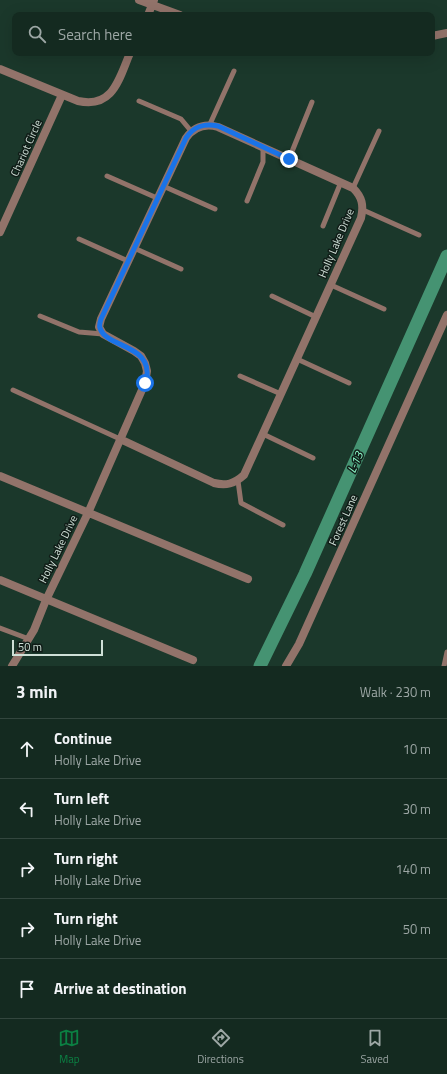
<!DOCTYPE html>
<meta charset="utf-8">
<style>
body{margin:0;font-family:"Titillium Web",sans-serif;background:#21362d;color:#f1f3f6}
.scale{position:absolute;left:12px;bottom:10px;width:91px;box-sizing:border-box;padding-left:4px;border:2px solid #cfe0d7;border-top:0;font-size:11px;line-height:14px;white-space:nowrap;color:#cfe0d7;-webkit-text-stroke:3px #101c17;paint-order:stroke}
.stop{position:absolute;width:12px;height:12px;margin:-9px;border:3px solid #1a73e8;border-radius:50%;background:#fff}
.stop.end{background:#1a73e8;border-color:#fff;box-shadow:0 1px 4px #0008}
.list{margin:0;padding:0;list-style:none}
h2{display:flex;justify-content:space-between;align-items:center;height:52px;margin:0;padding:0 16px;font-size:17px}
h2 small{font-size:13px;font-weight:400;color:#9da7a5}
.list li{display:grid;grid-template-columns:26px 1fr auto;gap:12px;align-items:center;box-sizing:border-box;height:60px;padding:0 16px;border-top:1px solid #33463e}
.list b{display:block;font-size:15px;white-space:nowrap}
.list p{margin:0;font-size:13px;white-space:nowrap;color:#9da7a5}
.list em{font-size:13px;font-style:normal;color:#9da7a5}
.icon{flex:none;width:22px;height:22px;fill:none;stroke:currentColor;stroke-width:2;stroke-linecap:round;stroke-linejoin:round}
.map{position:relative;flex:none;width:447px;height:666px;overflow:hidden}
.search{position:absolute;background:#142a20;box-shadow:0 4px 16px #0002;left:12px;right:12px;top:12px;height:44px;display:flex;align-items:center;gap:10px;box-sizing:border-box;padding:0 14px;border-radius:8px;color:#9da7a5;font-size:15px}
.sheet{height:352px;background:#142a20}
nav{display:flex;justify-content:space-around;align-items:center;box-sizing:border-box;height:56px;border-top:1px solid #33463e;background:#142a20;font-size:11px;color:#9da7a5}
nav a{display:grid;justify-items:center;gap:2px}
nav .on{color:#0b8043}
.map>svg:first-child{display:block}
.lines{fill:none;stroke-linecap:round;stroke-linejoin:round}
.canal{stroke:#459372;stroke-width:13}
.service{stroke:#92736a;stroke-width:5}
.minor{stroke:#92736a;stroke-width:8}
.route{stroke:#1a73e8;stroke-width:5}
.labels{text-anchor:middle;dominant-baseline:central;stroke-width:3;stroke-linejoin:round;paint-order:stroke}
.street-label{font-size:11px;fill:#cfe0d7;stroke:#101c17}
.water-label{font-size:12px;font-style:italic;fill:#91fece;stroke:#101c17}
</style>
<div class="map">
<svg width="447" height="666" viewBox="0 0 447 666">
<rect width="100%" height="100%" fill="#1b382b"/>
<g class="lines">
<path class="canal" d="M 260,666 L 305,574 L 447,256"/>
<path class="service" d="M 139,101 L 181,119 L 191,131
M 210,124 L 234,71
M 289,159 L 312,102
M 107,176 L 157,198
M 163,186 L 215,209
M 353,188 L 379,131
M 247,201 L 263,162 L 263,147
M 363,210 L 419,235
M 323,226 L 341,182
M 79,239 L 128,261
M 134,248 L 181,269
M 331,285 L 384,309
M 272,296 L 316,317
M 40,316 L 79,332 L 103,334
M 297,359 L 349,383
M 240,376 L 281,394
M 13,390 L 120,439
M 263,434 L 313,458
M 238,481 L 241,503 L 283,525
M 0,628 L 29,639
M 444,666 L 447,652"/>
<path class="minor" d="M 139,0 L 180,15
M 148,15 L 154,0
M 432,36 L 447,33
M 0,69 L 78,101 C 113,109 119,79 130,53
M 0,232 L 62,95
M 0,476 L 248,579
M 0,580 L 193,660
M 12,666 L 34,630 L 46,600 L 88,513 L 145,383 L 147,371 L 145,363 L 141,356 L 134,351 L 103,334 L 99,327 L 101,319 L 186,138 C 194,127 204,123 218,127 L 353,188 C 362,197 364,205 361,218 L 244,475 C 234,484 226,486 214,483 L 120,439
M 286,666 L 299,644 L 447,315"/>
</g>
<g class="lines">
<path class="route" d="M 145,383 C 146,379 148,375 147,371 C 146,345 105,346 100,328 C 99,325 100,322 101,319 L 186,138 C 194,126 204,123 218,126 L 289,159"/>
</g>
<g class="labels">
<g class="street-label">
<text transform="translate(26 148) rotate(-66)">Chariot Circle</text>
<text transform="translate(336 243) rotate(-67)">Holly Lake Drive</text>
<text transform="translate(343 520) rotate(-66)">Forest Lane</text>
<text transform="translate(58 549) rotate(-64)">Holly Lake Drive</text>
</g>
<g class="water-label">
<text transform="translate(355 462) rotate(-66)">L-13</text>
</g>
</g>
</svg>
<div class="scale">50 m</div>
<div class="stop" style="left:145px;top:383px"></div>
<div class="stop end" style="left:289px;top:159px"></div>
<div class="search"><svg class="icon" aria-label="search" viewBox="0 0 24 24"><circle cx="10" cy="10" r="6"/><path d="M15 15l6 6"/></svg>Search here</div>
</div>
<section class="sheet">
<h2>3 min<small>Walk · 230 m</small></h2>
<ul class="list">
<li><svg class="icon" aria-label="ahead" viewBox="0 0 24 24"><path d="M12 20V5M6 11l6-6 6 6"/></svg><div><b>Continue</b><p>Holly Lake Drive</p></div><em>10 m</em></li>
<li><svg class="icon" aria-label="left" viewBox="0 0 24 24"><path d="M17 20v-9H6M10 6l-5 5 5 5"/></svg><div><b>Turn left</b><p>Holly Lake Drive</p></div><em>30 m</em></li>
<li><svg class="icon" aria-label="right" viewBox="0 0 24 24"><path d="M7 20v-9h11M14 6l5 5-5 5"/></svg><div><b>Turn right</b><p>Holly Lake Drive</p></div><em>140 m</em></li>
<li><svg class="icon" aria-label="right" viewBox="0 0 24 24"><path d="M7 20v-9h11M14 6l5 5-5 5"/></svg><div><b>Turn right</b><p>Holly Lake Drive</p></div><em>50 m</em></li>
<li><svg class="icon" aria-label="arrive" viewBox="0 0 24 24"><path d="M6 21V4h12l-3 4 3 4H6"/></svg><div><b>Arrive at destination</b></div></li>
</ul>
</section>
<nav>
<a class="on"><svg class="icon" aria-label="map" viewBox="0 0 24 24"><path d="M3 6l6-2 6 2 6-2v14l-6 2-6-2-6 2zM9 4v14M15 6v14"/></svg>Map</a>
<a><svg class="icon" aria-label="directions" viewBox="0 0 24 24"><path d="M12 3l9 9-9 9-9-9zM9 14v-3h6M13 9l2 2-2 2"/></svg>Directions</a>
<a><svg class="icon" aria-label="saved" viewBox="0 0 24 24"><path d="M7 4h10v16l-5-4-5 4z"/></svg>Saved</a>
</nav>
